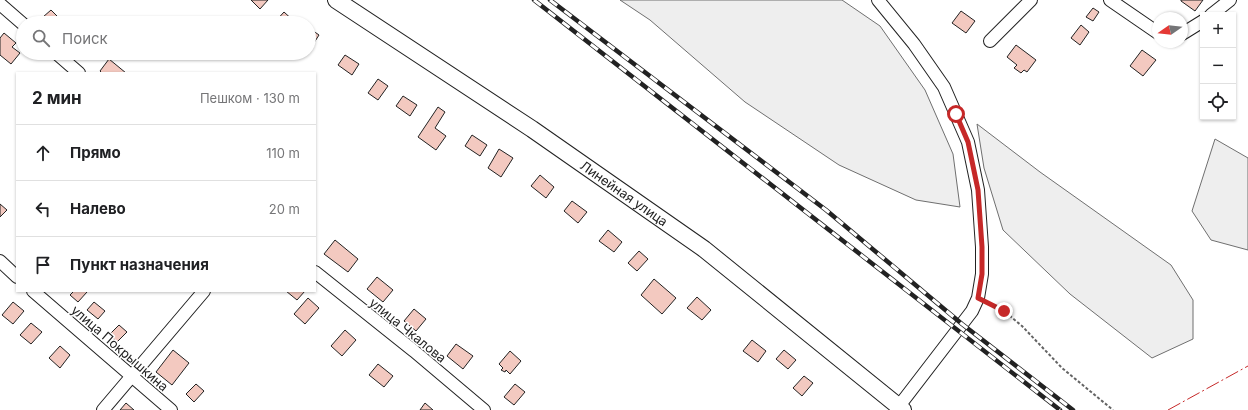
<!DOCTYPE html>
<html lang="ru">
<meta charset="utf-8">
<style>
body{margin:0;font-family:Inter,sans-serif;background:#f2f2f2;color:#202124}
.controls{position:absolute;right:12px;top:12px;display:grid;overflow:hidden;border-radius:0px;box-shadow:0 1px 3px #0004}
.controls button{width:36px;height:36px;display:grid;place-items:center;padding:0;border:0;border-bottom:1px solid #e0e0e0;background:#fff;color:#202124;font:20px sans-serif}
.compass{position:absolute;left:1152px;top:12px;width:36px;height:36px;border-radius:50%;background:#fff;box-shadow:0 1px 3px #0004;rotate:256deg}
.stop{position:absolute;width:12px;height:12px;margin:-9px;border:3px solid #c62828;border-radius:50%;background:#fff}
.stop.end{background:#c62828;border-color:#fff;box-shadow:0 1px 4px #0008}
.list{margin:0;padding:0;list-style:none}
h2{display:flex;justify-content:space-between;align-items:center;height:52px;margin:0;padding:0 16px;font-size:17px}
h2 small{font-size:13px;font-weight:400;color:#757577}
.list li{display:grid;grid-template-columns:26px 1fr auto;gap:12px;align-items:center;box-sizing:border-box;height:56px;padding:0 16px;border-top:1px solid #e0e0e0}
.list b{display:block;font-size:15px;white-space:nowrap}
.list em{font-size:13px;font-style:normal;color:#757577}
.icon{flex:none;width:22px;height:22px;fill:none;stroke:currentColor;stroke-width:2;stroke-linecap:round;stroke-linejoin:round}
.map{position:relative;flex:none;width:1248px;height:410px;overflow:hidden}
.search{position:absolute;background:#fff;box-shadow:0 1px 3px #0004;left:16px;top:16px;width:300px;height:44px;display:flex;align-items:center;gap:10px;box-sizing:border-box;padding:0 14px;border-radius:22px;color:#757577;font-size:15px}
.panel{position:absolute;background:#fff;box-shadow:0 1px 3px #0004;left:16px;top:72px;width:300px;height:220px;border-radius:0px}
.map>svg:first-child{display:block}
.green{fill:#eee;stroke:#6f6f6f}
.building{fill:#f3c9c0;stroke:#222}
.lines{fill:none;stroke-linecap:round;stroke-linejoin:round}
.minor-casing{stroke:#222;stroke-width:14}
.major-casing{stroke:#222;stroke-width:18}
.path{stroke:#646464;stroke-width:2;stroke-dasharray:3 2;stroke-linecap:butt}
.minor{stroke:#fff;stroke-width:12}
.major{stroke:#fff;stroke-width:16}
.rail-casing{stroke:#222;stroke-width:4.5}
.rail{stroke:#fff;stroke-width:3;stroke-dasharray:9;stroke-linecap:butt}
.power{stroke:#c62828;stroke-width:1;stroke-dasharray:14 3 2 3;stroke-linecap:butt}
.route{stroke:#c62828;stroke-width:5}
.labels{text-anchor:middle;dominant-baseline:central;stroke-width:3;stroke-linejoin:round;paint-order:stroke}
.street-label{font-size:13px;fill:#222;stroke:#fff}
</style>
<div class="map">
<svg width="1248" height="410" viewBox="0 0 1248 410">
<rect width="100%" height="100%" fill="#fff"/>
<path class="green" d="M 620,0 L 842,0 L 880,26 L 925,90 L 953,154 L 960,207 L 916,200 L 839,165 L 745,102 L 650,20 Z
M 977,124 L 1040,172 L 1171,265 L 1193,300 L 1193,339 L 1152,358 L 1070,294 L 1003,230 L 984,168 Z
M 1215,139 L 1248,158 L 1248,250 L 1211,240 L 1192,211 Z"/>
<path class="building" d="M 251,0 L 268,0 L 260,9 Z
M 1181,0 L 1203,0 L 1195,11 L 1181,1 Z
M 1093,8 L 1099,12 L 1093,21 L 1086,17 Z
M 51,10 L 64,23 L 49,23 L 43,17 Z
M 961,11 L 975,21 L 966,33 L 952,23 Z
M 284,12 L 296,23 L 274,23 Z
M 1081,25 L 1089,32 L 1080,45 L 1071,38 Z
M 309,28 L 319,35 L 312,46 L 309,43 Z
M 4,33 L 16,43 L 12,47 L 20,53 L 11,64 L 0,55 L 0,38 Z
M 1016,45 L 1036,60 L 1027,72 L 1024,70 L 1021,73 L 1014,68 L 1017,65 L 1007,57 Z
M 1142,50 L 1156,60 L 1143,76 L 1130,66 Z
M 345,55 L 359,64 L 352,75 L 338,65 Z
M 109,59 L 126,73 L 102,73 L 100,71 Z
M 378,79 L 388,86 L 378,100 L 368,93 Z
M 403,96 L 417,105 L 410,116 L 396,106 Z
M 438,107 L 445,112 L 435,128 L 446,136 L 436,150 L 418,137 Z
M 472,135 L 487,145 L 480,156 L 465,146 Z
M 499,149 L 513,158 L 501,177 L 488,168 Z
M 540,175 L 554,187 L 546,198 L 531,186 Z
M 572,201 L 587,212 L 578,223 L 564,211 Z
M 0,204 L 7,210 L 0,217 Z
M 608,230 L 622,242 L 614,252 L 599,241 Z
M 335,240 L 358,259 L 348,272 L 324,254 Z
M 639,251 L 648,259 L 637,271 L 628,263 Z
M 377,277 L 393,290 L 383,302 L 367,289 Z
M 654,279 L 676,298 L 662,314 L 641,295 Z
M 74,291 L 86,291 L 87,292 L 78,302 L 70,295 Z
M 286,291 L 305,291 L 297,300 Z
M 697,297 L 711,310 L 702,320 L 687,308 Z
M 308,298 L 319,308 L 305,324 L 294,314 Z
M 13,302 L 24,311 L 13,324 L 2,315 Z
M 94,302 L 105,311 L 98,319 L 87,310 Z
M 414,309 L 426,319 L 416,331 L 404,321 Z
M 31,323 L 42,332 L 31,344 L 20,335 Z
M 119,325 L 127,332 L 117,342 L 109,335 Z
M 345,330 L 356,340 L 342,356 L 331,346 Z
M 752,340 L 766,351 L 758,362 L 743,351 Z
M 456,344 L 473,356 L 463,369 L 447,356 Z
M 60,346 L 70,355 L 60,368 L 49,358 Z
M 173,350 L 189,363 L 172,385 L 156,372 Z
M 784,350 L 796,360 L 788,369 L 776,359 Z
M 510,351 L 521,361 L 510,374 L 506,370 L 505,372 L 501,370 L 503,368 L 499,364 Z
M 378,364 L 393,376 L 384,387 L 369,375 Z
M 804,376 L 813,383 L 802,396 L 793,388 Z
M 196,384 L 204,391 L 194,402 L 186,394 Z
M 515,384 L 525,392 L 514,405 L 504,397 Z
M 126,403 L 134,410 L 120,410 Z
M 425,403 L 433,410 L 420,410 Z"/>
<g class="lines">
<g class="minor-casing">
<path id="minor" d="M 878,0 L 914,44 L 944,87 L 968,142 L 978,190 L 982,247 L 982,274 L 978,298 L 972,311 L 896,410
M 1110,0 L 1158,33
M 0,4 L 23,24
M 1211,15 L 1230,0
M 1182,34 L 1203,21
M 990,41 L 1031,0
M 56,53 L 79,73
M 0,261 L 17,277
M 315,272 L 414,351 L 484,410
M 33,291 L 171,410
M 103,410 L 204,291"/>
</g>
<g class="major-casing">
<g id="major">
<path id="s1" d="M 336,0 L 532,129 L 704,249 L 903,410"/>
</g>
</g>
<path class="path" d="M 988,303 L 1004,311 L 1022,326 L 1062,368 L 1113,410"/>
<use href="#minor" class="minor"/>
<use href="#major" class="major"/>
<g class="rail-casing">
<path id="rail" d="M 534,0 L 1060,410
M 550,0 L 826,210 L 962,324 L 1073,410"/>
</g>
<use href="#rail" class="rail"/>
<path class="power" d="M 1168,410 L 1248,366"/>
</g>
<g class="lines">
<path class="route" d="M 956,114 L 968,142 L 978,190 L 982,247 L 982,274 L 978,298 L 1004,311"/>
</g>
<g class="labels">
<g class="street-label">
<text stroke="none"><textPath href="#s1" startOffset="347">Линейная улица</textPath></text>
<text transform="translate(408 330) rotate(39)">улица Чкалова</text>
<text transform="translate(120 348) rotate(41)">улица Покрышкина</text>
</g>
</g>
</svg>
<div class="controls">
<button>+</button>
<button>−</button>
<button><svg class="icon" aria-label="locate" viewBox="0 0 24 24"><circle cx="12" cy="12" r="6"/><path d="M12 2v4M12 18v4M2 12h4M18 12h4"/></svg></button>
</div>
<svg class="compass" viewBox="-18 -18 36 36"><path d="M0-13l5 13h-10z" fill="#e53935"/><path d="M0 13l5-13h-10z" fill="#757577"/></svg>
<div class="stop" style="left:956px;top:114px"></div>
<div class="stop end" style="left:1004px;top:311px"></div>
<div class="search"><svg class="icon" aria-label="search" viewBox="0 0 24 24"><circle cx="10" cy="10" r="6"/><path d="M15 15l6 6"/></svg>Поиск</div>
<section class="panel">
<h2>2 мин<small>Пешком · 130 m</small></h2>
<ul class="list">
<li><svg class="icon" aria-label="ahead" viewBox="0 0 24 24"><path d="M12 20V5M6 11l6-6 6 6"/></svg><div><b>Прямо</b></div><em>110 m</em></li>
<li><svg class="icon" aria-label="left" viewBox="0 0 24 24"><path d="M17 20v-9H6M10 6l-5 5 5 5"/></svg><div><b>Налево</b></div><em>20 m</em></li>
<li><svg class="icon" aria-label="arrive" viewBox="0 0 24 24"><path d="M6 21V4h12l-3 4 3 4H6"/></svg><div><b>Пункт назначения</b></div></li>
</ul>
</section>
</div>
